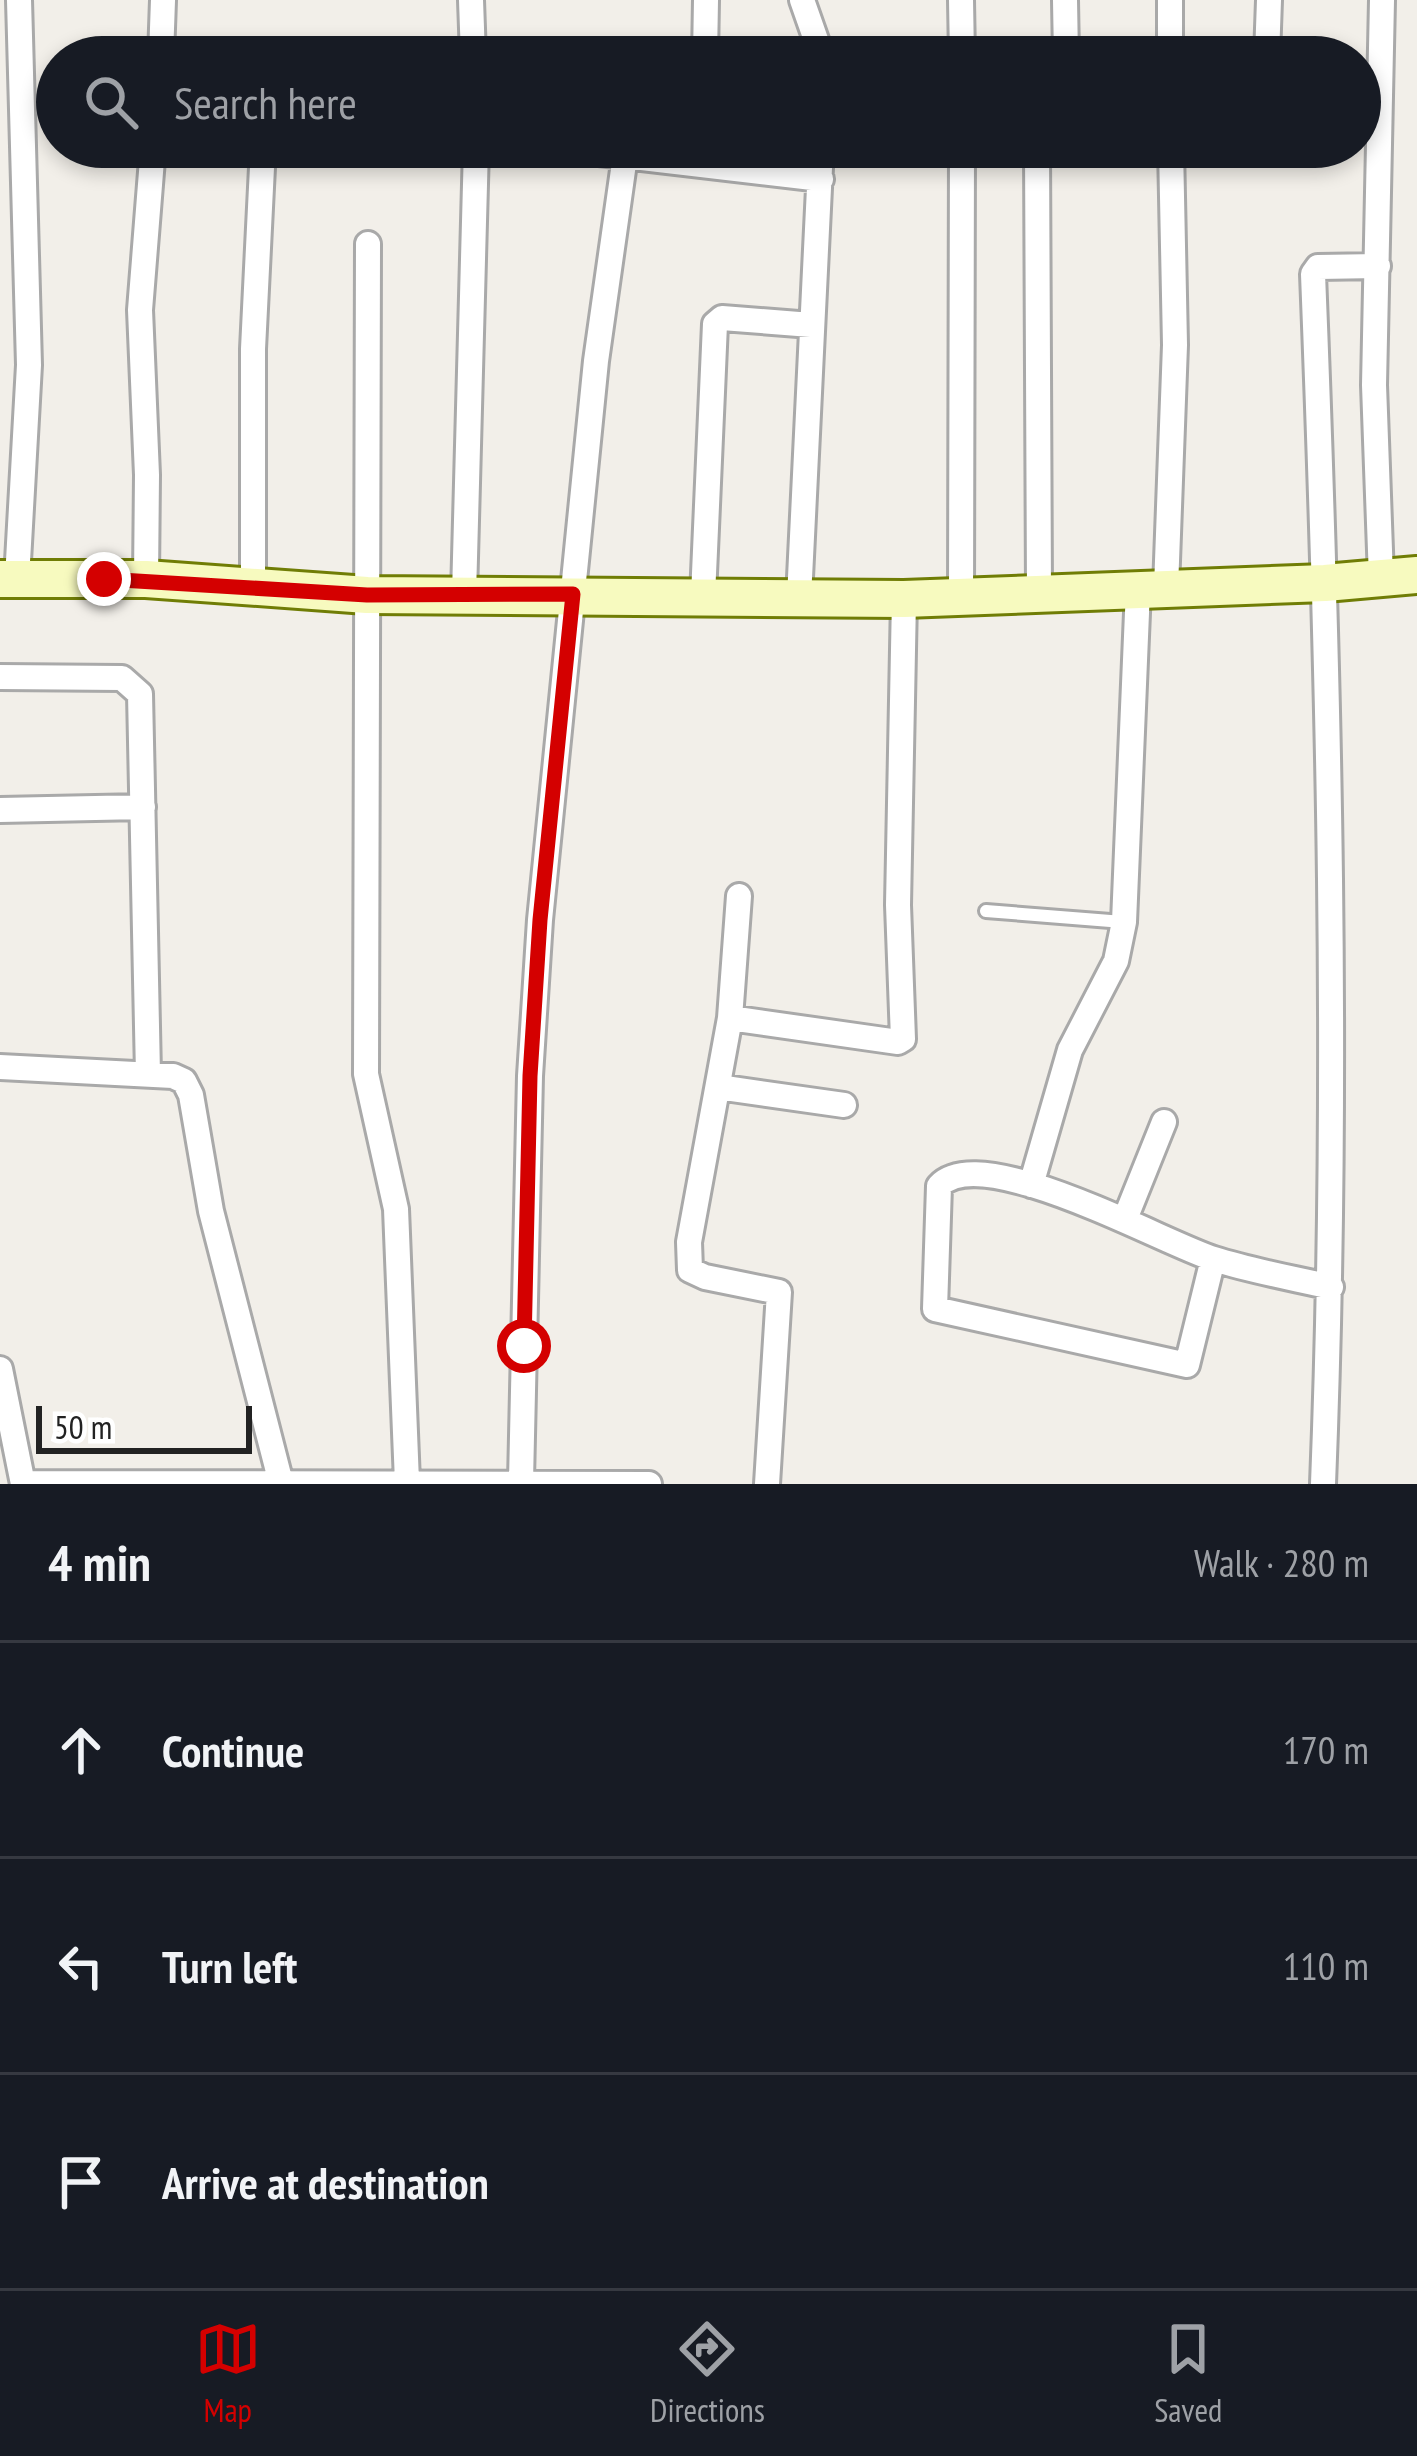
<!DOCTYPE html>
<meta charset="utf-8">
<style>
body{margin:0;font-family:"PT Sans Narrow",sans-serif;background:#20242c;color:#f1f3f6}
.scale{position:absolute;left:36px;bottom:30px;width:216px;box-sizing:border-box;padding-left:12px;border:6px solid #222;border-top:0;font-size:33px;line-height:42px;white-space:nowrap;color:#222;-webkit-text-stroke:9px #fff;paint-order:stroke}
.stop{position:absolute;width:36px;height:36px;margin:-27px;border:9px solid #d40000;border-radius:50%;background:#fff}
.stop.end{background:#d40000;border-color:#fff;box-shadow:0 3px 12px #0008}
.list{margin:0;padding:0;list-style:none}
h2{display:flex;justify-content:space-between;align-items:center;height:156px;margin:0;padding:0 48px;font-size:51px}
h2 small{font-size:39px;font-weight:400;color:#9ea1a6}
.list li{display:grid;grid-template-columns:78px 1fr auto;gap:36px;align-items:center;box-sizing:border-box;height:216px;padding:0 48px;border-top:3px solid #363941}
.list b{display:block;font-size:45px;white-space:nowrap}
.list em{font-size:39px;font-style:normal;color:#9ea1a6}
.icon{flex:none;width:66px;height:66px;fill:none;stroke:currentColor;stroke-width:2;stroke-linecap:round;stroke-linejoin:round}
.map{position:relative;flex:none;width:1417px;height:1484px;overflow:hidden}
.search{position:absolute;background:#171b24;box-shadow:0 6px 18px #0003;left:36px;right:36px;top:36px;height:132px;display:flex;align-items:center;gap:30px;box-sizing:border-box;padding:0 42px;border-radius:66px;color:#9ea1a6;font-size:45px}
.sheet{height:804px;background:#171b24}
nav{display:flex;justify-content:space-around;align-items:center;box-sizing:border-box;height:168px;border-top:3px solid #363941;background:#171b24;font-size:33px;color:#9ea1a6}
nav a{display:grid;justify-items:center;gap:6px}
nav .on{color:#d40000}
.map>svg:first-child{display:block}
.lines{fill:none;stroke-linecap:round;stroke-linejoin:round}
.lane-casing{stroke:#a9a9a9;stroke-width:18}
.street-casing{stroke:#a9a9a9;stroke-width:30}
.secondary-casing{stroke:#707d05;stroke-width:42}
.lane{stroke:#fff;stroke-width:12}
.street{stroke:#fff;stroke-width:24}
.secondary{stroke:#f7fabf;stroke-width:36}
.route{stroke:#d40000;stroke-width:15}
</style>
<div class="map">
<svg width="1417" height="1484" viewBox="0 0 1417 1484">
<rect width="100%" height="100%" fill="#f2efe9"/>
<g class="lines">
<g class="lane-casing">
<path id="lane" d="M 986,911 L 1123,922"/>
</g>
<g class="street-casing">
<path id="street" d="M 471,0 L 473,57
M 802,0 L 822,57
M 961,0 L 962,57
M 1065,0 L 1066,57
M 161,57 L 163,0
M 705,57 L 706,0
M 1170,57 L 1170,0
M 1267,57 L 1269,0
M 548,147 L 821,179
M 1037,147 L 1039,592
M 368,244 L 366,1074 L 396,1209 L 407,1482
M 1381,578 L 1374,385 L 1382,0
M 17,579 L 29,365 L 19,0
M 146,579 L 147,475 L 140,310 L 153,147
M 253,585 L 253,349 L 263,147
M 1166,588 L 1175,345 L 1171,147
M 464,595 L 476,147
M 703,596 L 715,324 L 722,318 L 811,325
M 799,598 L 821,147
M 961,598 L 962,147
M 0,677 L 122,678 L 140,694 L 148,1074
M 0,810 L 143,807
M 739,896 L 730,1018 L 689,1242 L 690,1270 L 705,1277 L 779,1292 L 767,1484
M 730,1018 L 898,1042 L 903,1039 L 898,905 L 904,599
M 0,1067 L 173,1076 L 184,1081 L 191,1095 L 211,1211 L 281,1483
M 718,1087 L 844,1105
M 1031,1185 L 1070,1050 L 1116,961 L 1124,922 L 1138,589
M 1125,1219 L 1164,1122
M 1213,1259 L 1187,1365 L 935,1309 L 939,1186 C 981,1140 1163,1243 1214,1259 C 1252,1271 1292,1278 1331,1287
M 0,1369 L 23,1484
M 521,1481 L 530,1076 L 540,920 L 596,361 L 625,156
M 23,1483 L 649,1484
M 1323,1484 C 1339,1081 1329,677 1313,274 L 1318,267 L 1378,266"/>
</g>
<g class="secondary-casing">
<path id="secondary" d="M 0,579 L 146,579 L 367,595 L 904,599 L 1325,583 L 1417,575"/>
</g>
<use href="#lane" class="lane"/>
<use href="#street" class="street"/>
<use href="#secondary" class="secondary"/>
</g>
<g class="lines">
<path class="route" d="M 104,579 L 367,595 L 573,594 L 540,920 L 530,1076 L 524,1346"/>
</g>
</svg>
<div class="scale">50 m</div>
<div class="stop" style="left:524px;top:1346px"></div>
<div class="stop end" style="left:104px;top:579px"></div>
<div class="search"><svg class="icon" aria-label="search" viewBox="0 0 24 24"><circle cx="10" cy="10" r="6"/><path d="M15 15l6 6"/></svg>Search here</div>
</div>
<section class="sheet">
<h2>4 min<small>Walk · 280 m</small></h2>
<ul class="list">
<li><svg class="icon" aria-label="ahead" viewBox="0 0 24 24"><path d="M12 20V5M6 11l6-6 6 6"/></svg><div><b>Continue</b></div><em>170 m</em></li>
<li><svg class="icon" aria-label="left" viewBox="0 0 24 24"><path d="M17 20v-9H6M10 6l-5 5 5 5"/></svg><div><b>Turn left</b></div><em>110 m</em></li>
<li><svg class="icon" aria-label="arrive" viewBox="0 0 24 24"><path d="M6 21V4h12l-3 4 3 4H6"/></svg><div><b>Arrive at destination</b></div></li>
</ul>
</section>
<nav>
<a class="on"><svg class="icon" aria-label="map" viewBox="0 0 24 24"><path d="M3 6l6-2 6 2 6-2v14l-6 2-6-2-6 2zM9 4v14M15 6v14"/></svg>Map</a>
<a><svg class="icon" aria-label="directions" viewBox="0 0 24 24"><path d="M12 3l9 9-9 9-9-9zM9 14v-3h6M13 9l2 2-2 2"/></svg>Directions</a>
<a><svg class="icon" aria-label="saved" viewBox="0 0 24 24"><path d="M7 4h10v16l-5-4-5 4z"/></svg>Saved</a>
</nav>
